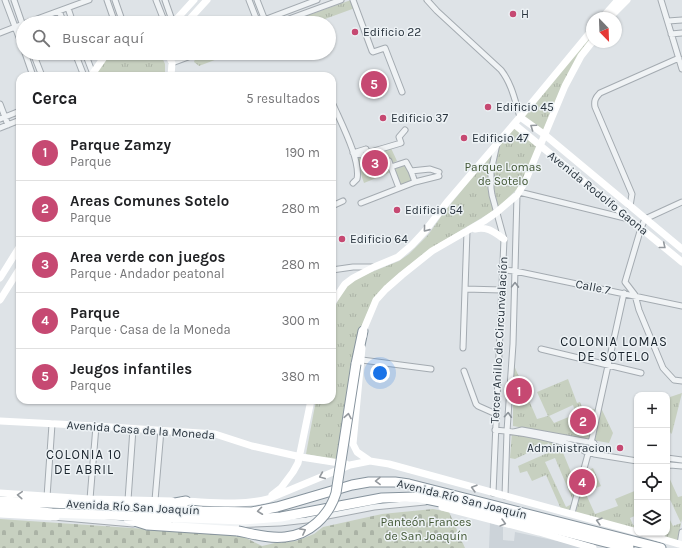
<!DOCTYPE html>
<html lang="es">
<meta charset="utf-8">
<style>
body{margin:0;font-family:Karla,sans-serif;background:#f6f6f6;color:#202124}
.controls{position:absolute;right:12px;bottom:12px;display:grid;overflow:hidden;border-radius:8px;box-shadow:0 1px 3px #0004}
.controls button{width:36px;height:36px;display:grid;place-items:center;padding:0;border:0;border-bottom:1px solid #e0e0e0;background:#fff;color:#202124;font:20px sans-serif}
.compass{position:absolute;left:586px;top:12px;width:36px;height:36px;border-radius:50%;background:#fff;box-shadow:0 1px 3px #0004;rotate:157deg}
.you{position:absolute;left:380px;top:373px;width:14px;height:14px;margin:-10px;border:3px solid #fff;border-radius:50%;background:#1a73e8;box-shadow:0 0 0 6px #1a73e833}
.badge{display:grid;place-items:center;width:26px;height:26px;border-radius:50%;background:#c64972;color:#fff;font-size:13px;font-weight:700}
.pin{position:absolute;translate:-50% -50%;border:2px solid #fff;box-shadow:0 1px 4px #0006}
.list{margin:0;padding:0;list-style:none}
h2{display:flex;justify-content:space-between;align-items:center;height:52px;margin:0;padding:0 16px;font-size:17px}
h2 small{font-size:13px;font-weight:400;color:#757577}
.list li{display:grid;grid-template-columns:26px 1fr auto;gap:12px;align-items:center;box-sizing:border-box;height:56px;padding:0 16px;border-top:1px solid #e0e0e0}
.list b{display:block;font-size:15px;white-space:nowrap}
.list p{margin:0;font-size:13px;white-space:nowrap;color:#757577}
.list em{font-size:13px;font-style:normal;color:#757577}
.icon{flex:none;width:22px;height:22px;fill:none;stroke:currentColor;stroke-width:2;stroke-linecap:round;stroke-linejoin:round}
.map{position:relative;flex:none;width:682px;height:548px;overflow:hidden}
.search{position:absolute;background:#fff;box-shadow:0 1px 3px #0004;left:16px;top:16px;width:320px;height:44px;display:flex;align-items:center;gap:10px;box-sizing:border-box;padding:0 14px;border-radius:22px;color:#757577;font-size:15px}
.panel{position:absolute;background:#fff;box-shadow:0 1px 3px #0004;left:16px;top:72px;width:320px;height:332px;border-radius:12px}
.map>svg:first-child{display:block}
.built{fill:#ccd3d9}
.grass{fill:#c7d0c0}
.cemetery{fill:url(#cemetery-stones)}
.park{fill:url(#park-tufts);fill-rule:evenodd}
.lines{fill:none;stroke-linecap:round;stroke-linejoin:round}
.street-casing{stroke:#a4abb1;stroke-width:7}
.highway-casing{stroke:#86939d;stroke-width:11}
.street{stroke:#f0f3f5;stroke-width:5}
.secondary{stroke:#fff;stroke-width:7}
.highway{stroke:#fff;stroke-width:9}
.highway-bridge-casing{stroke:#86939d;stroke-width:11;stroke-linecap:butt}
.highway-bridge{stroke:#fff;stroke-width:9}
.oneway{stroke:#94999e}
.oneway2{stroke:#8c9399}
.poi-dot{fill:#c64972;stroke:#edf2f5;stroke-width:1.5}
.labels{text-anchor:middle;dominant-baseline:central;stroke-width:3;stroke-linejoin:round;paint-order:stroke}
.poi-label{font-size:12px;fill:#28333d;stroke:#edf2f5;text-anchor:start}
.park-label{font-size:12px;fill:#435836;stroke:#edf2f5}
.street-label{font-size:12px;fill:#28333d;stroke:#edf2f5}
.neighbourhood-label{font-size:13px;letter-spacing:1px;fill:#1a242d;stroke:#edf2f5}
</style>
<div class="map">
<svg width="682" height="548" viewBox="0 0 682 548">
<defs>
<pattern id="cemetery-stones" width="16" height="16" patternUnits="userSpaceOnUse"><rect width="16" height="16" fill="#c7d0c0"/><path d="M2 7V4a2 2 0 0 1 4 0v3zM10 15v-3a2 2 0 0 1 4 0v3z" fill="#abb3a6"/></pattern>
<pattern id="park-tufts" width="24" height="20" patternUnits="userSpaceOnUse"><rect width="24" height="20" fill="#c7d0c0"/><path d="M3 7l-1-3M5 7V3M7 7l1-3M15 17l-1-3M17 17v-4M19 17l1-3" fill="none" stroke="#abb3a6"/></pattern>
</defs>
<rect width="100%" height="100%" fill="#dee3e7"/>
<path class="built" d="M 490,523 L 503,527 L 503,540 L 514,541 L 515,532 L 585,547 L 585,548 L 489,548 Z"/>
<path class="grass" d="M 406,163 L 413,181 L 399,186 L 393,169 Z"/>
<path class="cemetery" d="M 433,509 L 449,512 L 465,548 L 0,548 L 0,519 L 220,534 L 244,537 L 262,546 L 275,543 L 296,541 L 314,534 L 323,527 L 382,514 Z"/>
<path class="park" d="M 351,0 L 355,8 L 314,23 L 286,23 Z
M 592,32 L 592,39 L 544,130 L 523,116 Z
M 110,53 L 160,53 L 165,64 L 165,76 L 95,76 L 101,65 Z
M 210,53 L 233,53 L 199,66 L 194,62 L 195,59 Z
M 376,74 L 383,90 L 373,95 L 366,78 Z
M 515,125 L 539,144 L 520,186 L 498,208 L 430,249 L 398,274 L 376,296 L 355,351 L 347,389 L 337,460 L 306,454 L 316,400 L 332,400 L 332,315 L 338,300 L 345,288 L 357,278 L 399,261 L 409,254 L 428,235 L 445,211 Z
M 390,146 L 397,161 L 388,165 L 391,172 L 364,183 L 355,157 Z
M 513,363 L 537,419 L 548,416 L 537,392 L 568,379 L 577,403 L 580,402 L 584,412 L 592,409 L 602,410 L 613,433 L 609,443 L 513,426 ZM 573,405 L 576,414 L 554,423 L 550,417 L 549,416 Z
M 682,393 L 672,433 L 671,434 L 667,425 L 667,398 Z
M 512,432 L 559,443 L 573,477 L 593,468 L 601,486 L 585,492 L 595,514 L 618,506 L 615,499 L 637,490 L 637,515 L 630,518 L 633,525 L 637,524 L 637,530 L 561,509 L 546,475 L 532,481 L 527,471 L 520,473 L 518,466 L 552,451 L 549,443 L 515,459 L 510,458 ZM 555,458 L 574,503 L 566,507 L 545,462 Z
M 667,475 L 668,475 L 678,497 L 682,496 L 682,519 L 677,542 L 647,533 L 667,533 L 667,514 L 673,526 L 681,523 L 667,493 Z"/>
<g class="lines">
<g class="street-casing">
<path id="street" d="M 5,0 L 23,48
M 14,0 L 23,26
M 107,0 L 115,23
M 115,0 L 123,23
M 156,0 L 165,23
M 165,0 L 173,23
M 249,0 L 258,23
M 257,0 L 266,23
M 353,0 L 372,51 L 373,52 L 385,48 L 402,92
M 427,0 L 437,11 L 501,70 C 512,84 515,101 520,117
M 661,0 L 682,69
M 68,8 L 73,23
M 59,11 L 64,23
M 668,21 L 682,20
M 26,23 L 89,0
M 256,23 L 317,0
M 278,23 L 341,0
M 0,33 L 23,24
M 671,34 L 682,33
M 25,53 L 33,76
M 33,53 L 42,76
M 75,53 L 84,76
M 85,53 L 93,74
M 172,63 L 199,53
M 332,102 C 340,121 361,160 357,179 L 353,183
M 0,104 L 8,125
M 0,119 L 20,111
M 0,128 L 20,120
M 405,130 L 399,137 L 401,143 L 367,153 L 366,149 L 353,153 L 389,161 L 391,167 L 406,162 L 411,171 L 430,169 L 439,172
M 391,167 L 399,188
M 415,182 L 439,176
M 519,192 L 629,219
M 682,202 L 645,219 L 641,228 L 625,282 L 635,295 L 639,310 L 663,368 L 674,380 L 682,381
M 361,203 L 415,182 L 411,171
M 332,206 L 343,201
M 630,206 L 632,194 L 595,107 C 594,101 595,98 600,93 L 679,58
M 332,270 L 353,267 L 373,267
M 503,270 L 515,271 L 682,306
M 465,289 L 502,290
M 463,348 L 467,231
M 541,349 L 641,373
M 362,360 L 431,369
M 464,371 L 476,404 L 478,406 L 496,414
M 495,430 C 521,432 550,438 575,446 C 583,448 589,458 597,451 L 594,443 L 522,430 L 514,432
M 591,443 L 624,293
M 594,454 L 637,461
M 667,458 L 682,460
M 667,466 L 670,465 L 682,466
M 493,493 L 504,239 L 492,195 L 491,188 L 491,171 L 497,144
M 505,496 L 507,431 L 513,344 L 517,195
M 47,497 L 52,424
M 90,499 L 96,426
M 128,500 L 133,429
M 155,500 L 161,430
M 572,513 L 588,454
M 53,517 L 133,524
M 175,523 L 231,525 L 280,523 L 307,520 L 374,507 L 425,502
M 680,544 L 682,532"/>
</g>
<g class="highway-casing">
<path id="highway" d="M 356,364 L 363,331
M 0,501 L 144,507 L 202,511 L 252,512 L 277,507 L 352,485 L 369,482 L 395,482 L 409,484 L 661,548
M 164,505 L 186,501
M 0,508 L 52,513 L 243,520 L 281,517 L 382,498 L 416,497 L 479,510 L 629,548
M 128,519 L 147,525 L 238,531"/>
</g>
<use href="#street" class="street"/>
<path class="secondary" d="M 602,18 L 618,0
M 609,18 L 627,0
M 173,23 L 194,0
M 186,23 L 207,0
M 168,53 L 172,63 L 171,76
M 91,76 L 107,53
M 520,117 L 545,135 L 682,249
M 514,124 L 682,262
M 475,229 C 487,226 494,232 504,239
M 0,278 L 20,246
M 0,300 L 20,268
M 332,303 L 345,284 L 353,278 L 374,267 L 398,257 L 412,245 L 425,231 L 448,201 L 525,111 L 592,30
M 363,336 L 363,331 L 376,300 L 386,289 L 402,275 L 432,251 L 484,221 L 497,212 L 517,195 L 525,182 L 565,86 L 581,56 L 592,42
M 362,348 L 353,444 L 357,452 L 370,461
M 0,421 L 96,426 L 215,434 L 252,446 L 301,457 L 346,464
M 0,493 L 90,499 L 172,501
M 272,495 L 281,488 L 293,472 L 298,463 L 311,400
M 182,501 C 211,502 240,506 268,499 L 350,465 L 370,461 L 389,464 L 637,532
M 442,507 L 539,532 L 593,548
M 0,514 L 56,517
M 642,533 L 682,545"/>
<use href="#highway" class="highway"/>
<g class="highway-bridge-casing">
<path id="highway-bridge" d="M 238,531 C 253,534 269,539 285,537 C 309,535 329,516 336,493 L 356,364"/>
</g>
<use href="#highway-bridge" class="highway-bridge"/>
</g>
<defs><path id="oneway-chevron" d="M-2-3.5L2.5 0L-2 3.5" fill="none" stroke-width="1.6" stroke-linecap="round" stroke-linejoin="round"/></defs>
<g class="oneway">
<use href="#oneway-chevron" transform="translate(533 127) rotate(-145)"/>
<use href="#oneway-chevron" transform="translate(426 229) rotate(129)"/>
<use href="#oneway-chevron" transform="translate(663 246) rotate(39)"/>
<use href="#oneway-chevron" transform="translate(348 416) rotate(-80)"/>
<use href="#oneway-chevron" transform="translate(322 476) rotate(157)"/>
<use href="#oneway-chevron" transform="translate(378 481) rotate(179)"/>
<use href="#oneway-chevron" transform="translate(474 488) rotate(-164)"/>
<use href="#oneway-chevron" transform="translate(20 495) rotate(-176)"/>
<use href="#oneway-chevron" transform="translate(260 511) rotate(173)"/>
<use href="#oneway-chevron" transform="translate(599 521) rotate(-164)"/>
<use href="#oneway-chevron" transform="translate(503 523) rotate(15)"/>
<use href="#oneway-chevron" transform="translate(303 531) rotate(-28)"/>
</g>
<g class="oneway2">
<use href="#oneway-chevron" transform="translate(515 285) rotate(-89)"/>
<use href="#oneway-chevron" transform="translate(508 415) rotate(-86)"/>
</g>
<g class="poi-dot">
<circle cx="513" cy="14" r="4"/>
<circle cx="355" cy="32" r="4"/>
<circle cx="488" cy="107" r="4"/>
<circle cx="383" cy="118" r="4"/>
<circle cx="464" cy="138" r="4"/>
<circle cx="397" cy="210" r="4"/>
<circle cx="342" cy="239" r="4"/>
<circle cx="620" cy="448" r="4"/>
</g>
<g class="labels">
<g class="poi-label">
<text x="521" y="14">H</text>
<text x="363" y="32">Edificio 22</text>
<text x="496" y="107">Edificio 45</text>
<text x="391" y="118">Edificio 37</text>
<text x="472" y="138">Edificio 47</text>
<text x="405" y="210">Edificio 54</text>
<text x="350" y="239">Edificio 64</text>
<text x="612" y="448" text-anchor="end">Administracion</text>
</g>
<g class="park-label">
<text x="503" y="167">Parque Lomas<tspan x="503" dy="14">de Sotelo</tspan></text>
<text x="426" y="522">Panteón Frances<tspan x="426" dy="14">de San Joaquín</tspan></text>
</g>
<g class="street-label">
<text transform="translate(598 193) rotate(39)">Avenida Rodolfo Gaona</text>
<text transform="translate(593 287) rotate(11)">Calle 7</text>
<text transform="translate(499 340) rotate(-87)">Tercer Anillo de Circunvalación</text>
<text transform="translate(141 430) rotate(4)">Avenida Casa de la Moneda</text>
<text transform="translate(462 499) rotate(14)">Avenida Río San Joaquín</text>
<text transform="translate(133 507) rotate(3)">Avenida Río San Joaquín</text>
</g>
<g class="neighbourhood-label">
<text x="614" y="341">COLONIA LOMAS<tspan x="614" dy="15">DE SOTELO</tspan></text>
<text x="84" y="454">COLONIA 10<tspan x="84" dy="15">DE ABRIL</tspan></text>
</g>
</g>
</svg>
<div class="controls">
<button>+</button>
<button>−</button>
<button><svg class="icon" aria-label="locate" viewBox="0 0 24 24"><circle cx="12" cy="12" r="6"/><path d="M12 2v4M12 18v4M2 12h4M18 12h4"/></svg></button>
<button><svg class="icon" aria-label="layers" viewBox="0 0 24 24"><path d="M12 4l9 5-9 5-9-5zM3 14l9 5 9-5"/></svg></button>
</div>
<svg class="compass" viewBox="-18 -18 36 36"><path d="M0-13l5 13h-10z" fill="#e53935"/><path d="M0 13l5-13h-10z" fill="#757577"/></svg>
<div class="you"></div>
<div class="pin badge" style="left:519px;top:391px">1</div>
<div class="pin badge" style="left:583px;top:421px">2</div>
<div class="pin badge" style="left:375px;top:163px">3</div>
<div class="pin badge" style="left:582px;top:482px">4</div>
<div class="pin badge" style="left:374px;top:84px">5</div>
<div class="search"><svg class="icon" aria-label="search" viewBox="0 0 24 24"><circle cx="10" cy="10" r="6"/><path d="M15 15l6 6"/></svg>Buscar aquí</div>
<section class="panel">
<h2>Cerca<small>5 resultados</small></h2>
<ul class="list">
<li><span class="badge">1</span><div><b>Parque Zamzy</b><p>Parque</p></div><em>190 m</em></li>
<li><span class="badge">2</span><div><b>Areas Comunes Sotelo</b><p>Parque</p></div><em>280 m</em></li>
<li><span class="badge">3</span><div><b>Area verde con juegos</b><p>Parque · Andador peatonal</p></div><em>280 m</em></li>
<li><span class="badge">4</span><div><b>Parque</b><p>Parque · Casa de la Moneda</p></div><em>300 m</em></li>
<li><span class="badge">5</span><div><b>Jeugos infantiles</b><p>Parque</p></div><em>380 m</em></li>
</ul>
</section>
</div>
